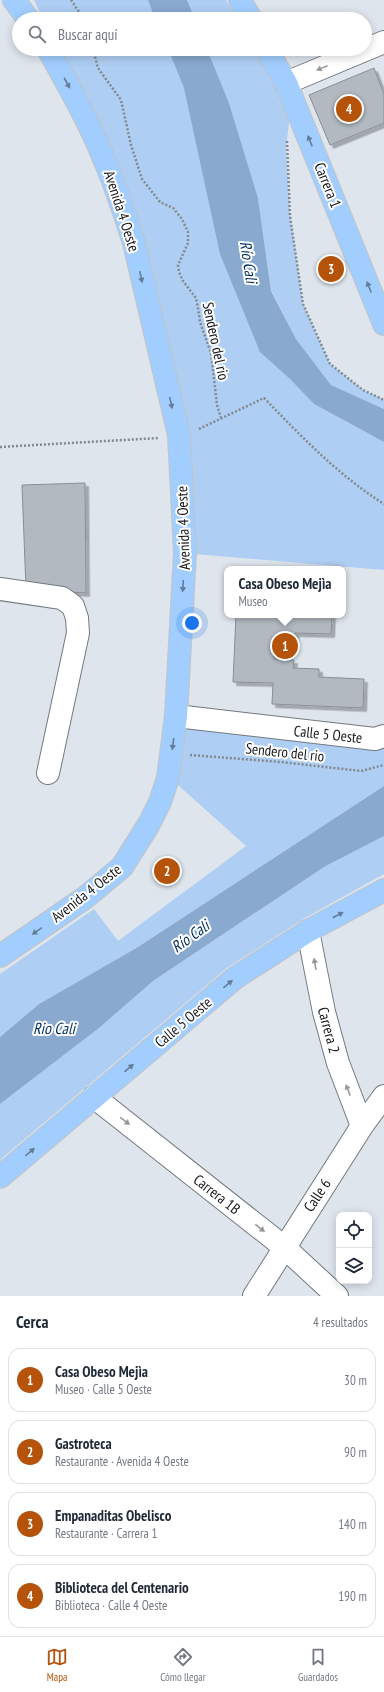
<!DOCTYPE html>
<html lang="es">
<meta charset="utf-8">
<style>
body{margin:0;font-family:"PT Sans Narrow",sans-serif;background:#f6f6f7;color:#1f2937}
.controls{position:absolute;right:12px;bottom:12px;display:grid;overflow:hidden;border-radius:8px;box-shadow:0 2px 10px #0003}
.controls button{width:36px;height:36px;display:grid;place-items:center;padding:0;border:0;border-bottom:1px solid #e0e1e3;background:#fff;color:#1f2937;font:20px sans-serif}
.you{position:absolute;left:192px;top:623px;width:14px;height:14px;margin:-10px;border:3px solid #fff;border-radius:50%;background:#1a73e8;box-shadow:0 0 0 6px #1a73e833}
.badge{display:grid;place-items:center;width:26px;height:26px;border-radius:50%;background:#b45309;color:#fff;font-size:13px;font-weight:700}
.pin{position:absolute;translate:-50% -50%;border:2px solid #fff;box-shadow:0 1px 4px #0006}
.popup{position:absolute;left:224px;top:566px;width:122px;height:52px;box-sizing:border-box;display:grid;place-content:center;border-radius:8px;background:#fff;filter:drop-shadow(0 1px 3px #0005);font-size:13px;white-space:nowrap;color:#747a83}
.popup b{font-size:15px;color:#1f2937}
.popup::after{content:'';position:absolute;left:50%;top:100%;margin-left:-8px;border:8px solid transparent;border-top-color:#fff}
.list{margin:0;padding:0;list-style:none}
h2{display:flex;justify-content:space-between;align-items:center;height:52px;margin:0;padding:0 16px;font-size:17px}
h2 small{font-size:13px;font-weight:400;color:#747a83}
.list li{display:grid;grid-template-columns:26px 1fr auto;gap:12px;align-items:center;box-sizing:border-box;height:64px;margin:0 8px 8px;padding:0 8px;border:1px solid #e0e1e3;border-radius:12px}
.list b{display:block;font-size:15px;white-space:nowrap}
.list p{margin:0;font-size:13px;white-space:nowrap;color:#747a83}
.list em{font-size:13px;font-style:normal;color:#747a83}
.icon{flex:none;width:22px;height:22px;fill:none;stroke:currentColor;stroke-width:2;stroke-linecap:round;stroke-linejoin:round}
.map{position:relative;flex:none;width:384px;height:1296px;overflow:hidden}
.search{position:absolute;background:#fff;box-shadow:0 2px 10px #0003;left:12px;right:12px;top:12px;height:44px;display:flex;align-items:center;gap:10px;box-sizing:border-box;padding:0 14px;border-radius:22px;color:#747a83;font-size:15px}
.sheet{height:340px;background:#fff}
nav{display:flex;justify-content:space-around;align-items:center;box-sizing:border-box;height:56px;border-top:1px solid #e0e1e3;background:#fff;font-size:11px;color:#747a83}
nav a{display:grid;justify-items:center;gap:2px}
nav .on{color:#b45309}
.map>svg:first-child{display:block}
.green{fill:#aecef3}
.water{fill:#89a9cf}
.building{fill:#b2b9c1;stroke:#888e96;filter:url(#shadow)}
.lines{fill:none;stroke-linecap:round;stroke-linejoin:round}
.minor-casing{stroke:#727980;stroke-width:24}
.major-casing{stroke:#c2c3c3;stroke-width:24}
.path{stroke:#83888d;stroke-width:2.5;stroke-dasharray:2 2;stroke-linecap:butt}
.minor{stroke:#fff;stroke-width:22}
.major{stroke:#a2ceff;stroke-width:22}
.oneway{fill:#969798}
.oneway2{fill:#637c98}
.labels{text-anchor:middle;dominant-baseline:central;stroke-width:4;stroke-linejoin:round;paint-order:stroke}
.street-label{font-size:15px;fill:#15171a;stroke:#fff}
.water-label{font-size:16px;font-style:italic;fill:#002f5d;stroke:#fff}
</style>
<div class="map">
<svg width="384" height="1296" viewBox="0 0 384 1296">
<defs>
<filter id="shadow"><feDropShadow dx="3.5" dy="3.5" stdDeviation="0" flood-color="#0004"/></filter>
</defs>
<rect width="100%" height="100%" fill="#dee5ed"/>
<path class="green" d="M 34,0 L 148,0 L 155,19 L 43,19 Z
M 187,0 L 226,0 L 237,19 L 195,19 Z
M 59,49 L 168,49 L 184,88 L 289,378 L 314,404 L 384,442 L 384,570 L 195,554 L 115,157 L 88,97 Z
M 207,49 L 254,49 L 290,114 L 286,148 L 290,216 L 303,304 L 330,364 L 363,390 L 384,400 L 384,409 L 331,385 L 296,339 L 271,290 L 258,198 L 229,103 Z
M 186,718 L 384,736 L 384,786 L 138,947 L 39,1004 L 0,1037 L 0,974 L 94,909 L 118,941 L 246,846 L 178,785 L 183,754 Z
M 384,836 L 384,874 L 305,918 L 227,968 L 0,1160 L 0,1104 L 99,1028 L 153,981 L 324,867 Z"/>
<path class="water" d="M 148,0 L 187,0 L 195,19 L 155,19 Z
M 168,49 L 207,49 L 229,103 L 258,198 L 271,291 L 296,339 L 331,385 L 384,409 L 384,442 L 314,404 L 289,378 L 260,352 L 220,254 L 184,88 Z
M 384,786 L 384,836 L 324,867 L 153,981 L 99,1028 L 0,1104 L 0,1037 L 39,1004 L 138,947 Z"/>
<path class="building" d="M 374,68 L 384,94 L 384,123 L 330,145 L 309,95 Z
M 85,483 L 86,593 L 26,589 L 22,485 Z
M 236,615 L 332,615 L 331,634 L 295,633 L 295,639 L 275,638 L 274,659 L 294,660 L 293,668 L 319,669 L 319,677 L 364,679 L 363,708 L 272,704 L 273,683 L 233,682 Z"/>
<g class="lines">
<g class="minor-casing">
<path id="minor" d="M 286,83 L 384,42
M 0,589 L 62,598 L 73,606 L 77,618 L 78,633 L 48,773
M 176,716 L 375,739 L 384,736
M 308,931 L 324,1012 L 338,1063 L 362,1126
M 94,1097 L 284,1247 L 337,1296
M 254,1296 L 362,1126 L 384,1096"/>
</g>
<g class="major-casing">
<path id="major" d="M 14,0 L 28,19
M 240,0 L 251,19
M 267,49 L 286,83 L 384,324
M 0,956 L 86,897 L 122,867 L 149,824 L 160,802 L 168,778 L 176,716 L 185,553 L 179,435 L 134,243 C 125,215 116,186 104,159 C 89,121 68,85 48,49
M 0,1177 L 235,978 L 308,931 L 384,890"/>
</g>
<path class="path" d="M 71,0 L 84,19
M 93,49 L 98,68 L 121,100 L 131,145 L 142,179 L 160,202 L 173,208 L 182,219 L 188,232 L 188,243 L 178,265 L 179,272 L 183,281 L 196,298 L 198,308 L 200,322 L 211,353 L 217,405 L 221,418
M 287,141 L 290,216 L 303,304 L 330,364 L 363,390 L 384,400
M 199,429 L 264,398 C 302,437 338,475 384,504
M 0,447 L 159,438
M 190,755 L 281,762 L 361,771 L 384,765"/>
<use href="#minor" class="minor"/>
<use href="#major" class="major"/>
</g>
<defs><path id="oneway-solid" d="M-6-.8H1V-3.2L6.5 0L1 3.2V.8H-6Z"/></defs>
<g class="oneway">
<use href="#oneway-solid" transform="translate(322 68) rotate(158)"/>
<use href="#oneway-solid" transform="translate(315 964) rotate(-100)"/>
<use href="#oneway-solid" transform="translate(348 1090) rotate(-111)"/>
<use href="#oneway-solid" transform="translate(125 1121) rotate(38)"/>
<use href="#oneway-solid" transform="translate(260 1228) rotate(38)"/>
</g>
<g class="oneway2">
<use href="#oneway-solid" transform="translate(67 83) rotate(61)"/>
<use href="#oneway-solid" transform="translate(310 141) rotate(-112)"/>
<use href="#oneway-solid" transform="translate(141 277) rotate(77)"/>
<use href="#oneway-solid" transform="translate(369 287) rotate(-112)"/>
<use href="#oneway-solid" transform="translate(171 403) rotate(77)"/>
<use href="#oneway-solid" transform="translate(183 586) rotate(93)"/>
<use href="#oneway-solid" transform="translate(173 744) rotate(98)"/>
<use href="#oneway-solid" transform="translate(338 915) rotate(-28)"/>
<use href="#oneway-solid" transform="translate(37 931) rotate(145)"/>
<use href="#oneway-solid" transform="translate(228 984) rotate(-40)"/>
<use href="#oneway-solid" transform="translate(129 1068) rotate(-40)"/>
<use href="#oneway-solid" transform="translate(30 1152) rotate(-40)"/>
</g>
<g class="labels">
<g class="street-label">
<text transform="translate(328 185) rotate(68)">Carrera 1</text>
<text transform="translate(122 211) rotate(72)">Avenida 4 Oeste</text>
<text transform="translate(216 341) rotate(78)">Sendero del rio</text>
<text transform="translate(183 528) rotate(-92)">Avenida 4 Oeste</text>
<text transform="translate(328 734) rotate(6)">Calle 5 Oeste</text>
<text transform="translate(285 752) rotate(6)">Sendero del rio</text>
<text transform="translate(86 893) rotate(-38)">Avenida 4 Oeste</text>
<text transform="translate(183 1022) rotate(-40)">Calle 5 Oeste</text>
<text transform="translate(329 1030) rotate(75)">Carrera 2</text>
<text transform="translate(217 1194) rotate(38)">Carrera 1B</text>
<text transform="translate(317 1195) rotate(-57)">Calle 6</text>
</g>
<g class="water-label">
<text transform="translate(249 262) rotate(81)">Río Cali</text>
<text transform="translate(190 936) rotate(-36)">Río Cali</text>
<text x="54" y="1028">Rio Cali</text>
</g>
</g>
</svg>
<div class="controls">
<button><svg class="icon" aria-label="locate" viewBox="0 0 24 24"><circle cx="12" cy="12" r="6"/><path d="M12 2v4M12 18v4M2 12h4M18 12h4"/></svg></button>
<button><svg class="icon" aria-label="layers" viewBox="0 0 24 24"><path d="M12 4l9 5-9 5-9-5zM3 14l9 5 9-5"/></svg></button>
</div>
<div class="you"></div>
<div class="pin badge" style="left:285px;top:646px">1</div>
<div class="popup"><b>Casa Obeso Mejìa</b>Museo</div>
<div class="pin badge" style="left:167px;top:871px">2</div>
<div class="pin badge" style="left:331px;top:269px">3</div>
<div class="pin badge" style="left:349px;top:109px">4</div>
<div class="search"><svg class="icon" aria-label="search" viewBox="0 0 24 24"><circle cx="10" cy="10" r="6"/><path d="M15 15l6 6"/></svg>Buscar aquí</div>
</div>
<section class="sheet">
<h2>Cerca<small>4 resultados</small></h2>
<ul class="list">
<li><span class="badge">1</span><div><b>Casa Obeso Mejìa</b><p>Museo · Calle 5 Oeste</p></div><em>30 m</em></li>
<li><span class="badge">2</span><div><b>Gastroteca</b><p>Restaurante · Avenida 4 Oeste</p></div><em>90 m</em></li>
<li><span class="badge">3</span><div><b>Empanaditas Obelisco</b><p>Restaurante · Carrera 1</p></div><em>140 m</em></li>
<li><span class="badge">4</span><div><b>Biblioteca del Centenario</b><p>Biblioteca · Calle 4 Oeste</p></div><em>190 m</em></li>
</ul>
</section>
<nav>
<a class="on"><svg class="icon" aria-label="map" viewBox="0 0 24 24"><path d="M3 6l6-2 6 2 6-2v14l-6 2-6-2-6 2zM9 4v14M15 6v14"/></svg>Mapa</a>
<a><svg class="icon" aria-label="directions" viewBox="0 0 24 24"><path d="M12 3l9 9-9 9-9-9zM9 14v-3h6M13 9l2 2-2 2"/></svg>Cómo llegar</a>
<a><svg class="icon" aria-label="saved" viewBox="0 0 24 24"><path d="M7 4h10v16l-5-4-5 4z"/></svg>Guardados</a>
</nav>
